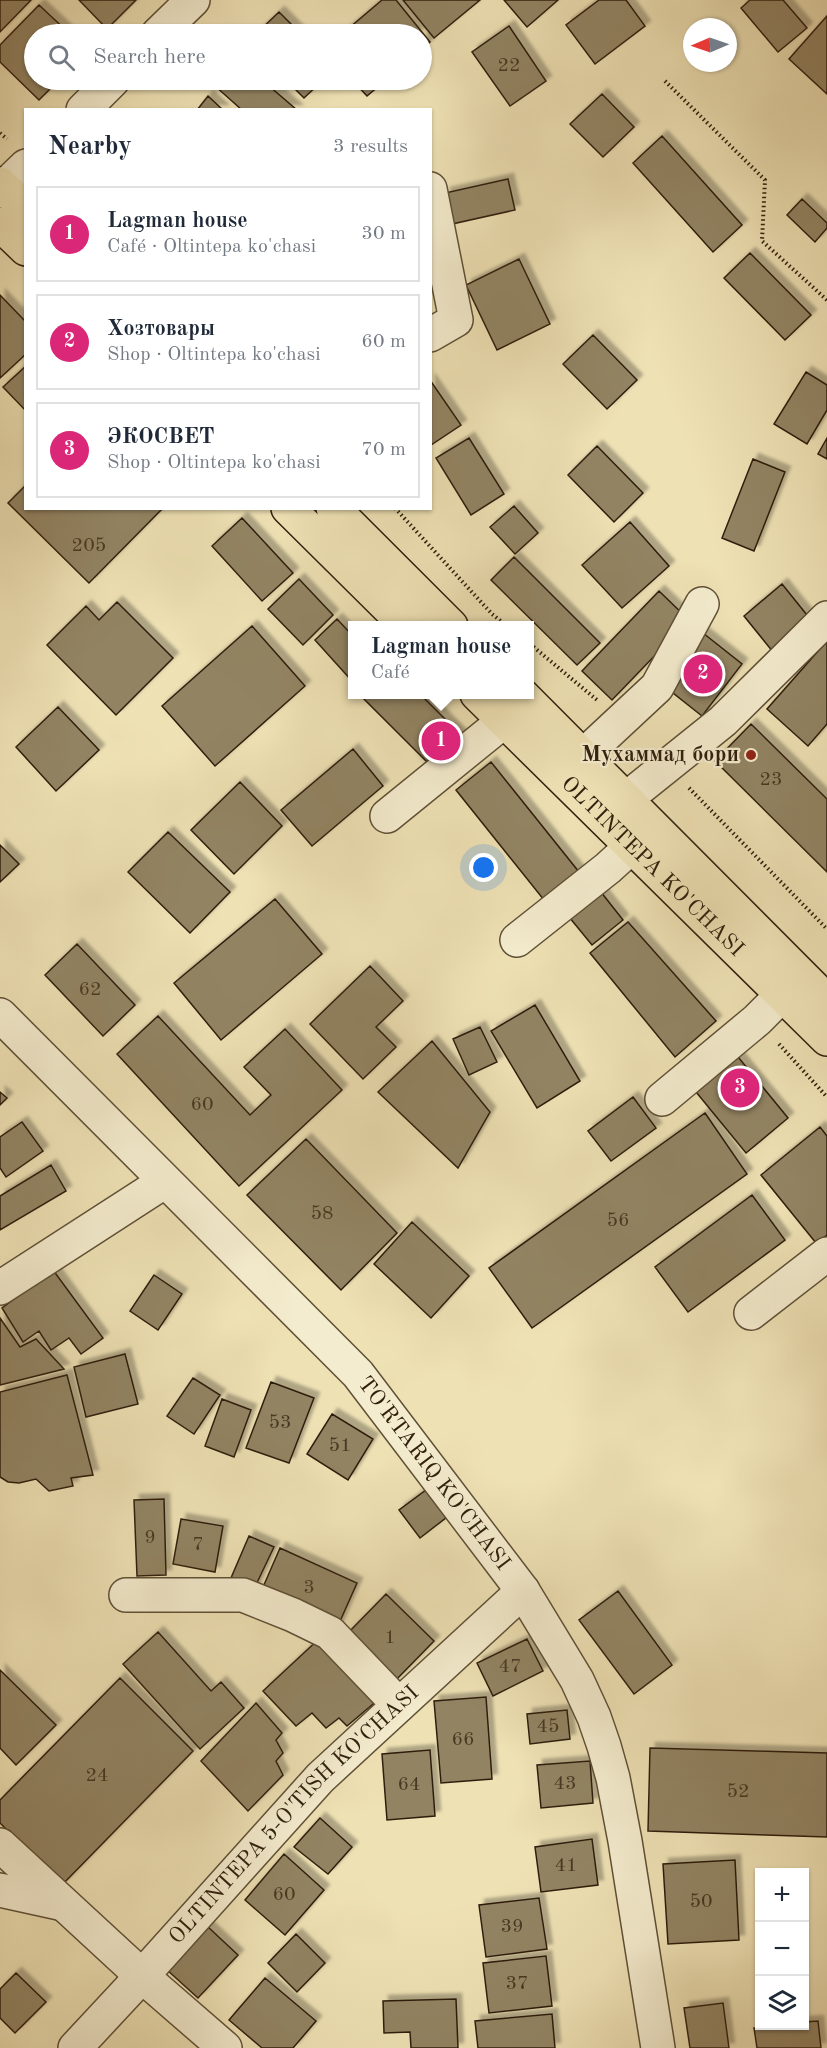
<!DOCTYPE html>
<meta charset="utf-8">
<style>
body{margin:0;font-family:"Old Standard TT",serif;background:#f2f2f3;color:#1f2937}
.controls{position:absolute;right:18px;bottom:18px;display:grid;overflow:hidden;border-radius:0px;box-shadow:0 2px 4px #0004}
.controls button{width:54px;height:54px;display:grid;place-items:center;padding:0;border:0;border-bottom:2px solid #e0e1e3;background:#fff;color:#1f2937;font:30px sans-serif}
.compass{position:absolute;left:683px;top:18px;width:54px;height:54px;border-radius:50%;background:#fff;box-shadow:0 2px 4px #0004;rotate:268deg}
.you{position:absolute;left:484px;top:868px;width:21px;height:21px;margin:-15px;border:4px solid #fff;border-radius:50%;background:#1a73e8;box-shadow:0 0 0 9px #1a73e833}
.badge{display:grid;place-items:center;width:39px;height:39px;border-radius:50%;background:#db2777;color:#fff;font-size:20px;font-weight:700}
.pin{position:absolute;translate:-50% -50%;border:3px solid #fff;box-shadow:0 2px 6px #0006}
.popup{position:absolute;left:348px;top:621px;width:186px;height:78px;box-sizing:border-box;display:grid;place-content:center;border-radius:0px;background:#fff;filter:drop-shadow(0 2px 4px #0005);font-size:20px;white-space:nowrap;color:#747a83}
.popup b{font-size:22px;color:#1f2937}
.popup::after{content:'';position:absolute;left:50%;top:100%;margin-left:-12px;border:12px solid transparent;border-top-color:#fff}
.list{margin:0;padding:0;list-style:none}
h2{display:flex;justify-content:space-between;align-items:center;height:78px;margin:0;padding:0 24px;font-size:26px}
h2 small{font-size:20px;font-weight:400;color:#747a83}
.list li{display:grid;grid-template-columns:39px 1fr auto;gap:18px;align-items:center;box-sizing:border-box;height:96px;margin:0 12px 12px;padding:0 12px;border:2px solid #e0e1e3;border-radius:0px}
.list b{display:block;font-size:22px;white-space:nowrap}
.list p{margin:0;font-size:20px;white-space:nowrap;color:#747a83}
.list em{font-size:20px;font-style:normal;color:#747a83}
.icon{flex:none;width:33px;height:33px;fill:none;stroke:currentColor;stroke-width:2;stroke-linecap:round;stroke-linejoin:round}
.map{position:relative;flex:none;width:827px;height:2048px;overflow:hidden}
.search{position:absolute;background:#fff;box-shadow:0 2px 4px #0004;left:24px;top:24px;width:408px;height:66px;display:flex;align-items:center;gap:15px;box-sizing:border-box;padding:0 21px;border-radius:33px;color:#747a83;font-size:22px}
.panel{position:absolute;background:#fff;box-shadow:0 2px 4px #0004;left:24px;top:108px;width:408px;height:402px;border-radius:0px}
.map>svg:first-child{display:block}
.building{fill:#928464;stroke:#2f1f0d;stroke-width:1.5;filter:url(#shadow)}
.lines{fill:none;stroke-linecap:round;stroke-linejoin:round}
.minor-casing{stroke:#5f5037;stroke-width:36}
.major-casing{stroke:#2f1f0d;stroke-width:36}
.path{stroke:#2f1f0d;stroke-width:4;stroke-dasharray:1.5 3;stroke-linecap:butt}
.minor{stroke:#f4ecce;stroke-width:33}
.major{stroke:#eee1b4;stroke-width:33}
.poi-dot{fill:#8f2418;stroke:#f4ecce;stroke-width:2}
.labels{text-anchor:middle;dominant-baseline:central;stroke-width:4.5;stroke-linejoin:round;paint-order:stroke}
.number-label{font-size:20px;fill:#483823}
.poi-label{font-size:22px;font-weight:bold;fill:#2f1f0d;stroke:#f4ecce;text-anchor:end}
.street-label{font-size:22px;fill:#2f1f0d;stroke:#f4ecce}
</style>
<div class="map">
<svg width="827" height="2048" viewBox="0 0 827 2048">
<defs>
<filter id="shadow"><feDropShadow dx="5.5" dy="-5.5" stdDeviation="1.5" flood-color="#0004"/></filter>
</defs>
<rect width="100%" height="100%" fill="#eee1b4"/>
<filter id="stains"><feTurbulence type="fractalNoise" baseFrequency=".00333" numOctaves="4"/><feColorMatrix values="0 0 0 0 .2 0 0 0 0 .09 0 0 0 0 .02 0 0 0 .5 -.17"/></filter>
<radialGradient id="worn" r=".72"><stop offset=".6" stop-color="#630" stop-opacity="0"/><stop offset="1" stop-color="#630" stop-opacity=".3"/></radialGradient>
<path class="building" d="M 0,0 L 31,0 L 0,32 Z
M 79,0 L 136,0 L 107,29 Z
M 382,0 L 396,0 L 430,42 L 422,49 L 422,34 L 342,34 Z
M 403,0 L 480,0 L 434,38 Z
M 504,0 L 558,0 L 527,27 Z
M 599,0 L 626,0 L 645,26 L 595,64 L 566,25 Z
M 750,0 L 783,0 L 807,28 L 778,52 L 741,8 Z
M 39,5 L 70,34 L 34,34 L 34,80 L 59,80 L 39,100 L 0,62 L 0,45 Z
M 279,12 L 301,34 L 256,34 Z
M 827,16 L 827,94 L 789,59 Z
M 509,26 L 546,81 L 510,106 L 472,52 Z
M 220,80 L 262,80 L 297,110 L 242,110 L 215,86 Z
M 286,80 L 323,80 L 304,98 Z
M 352,80 L 386,80 L 367,96 Z
M 602,94 L 634,127 L 603,157 L 570,124 Z
M 208,96 L 223,110 L 197,110 Z
M 662,136 L 742,225 L 713,252 L 633,163 Z
M 508,179 L 515,210 L 452,224 L 445,193 Z
M 802,199 L 827,223 L 827,228 L 815,242 L 787,215 Z
M 750,253 L 811,315 L 785,340 L 724,278 Z
M 519,259 L 550,324 L 497,350 L 466,285 Z
M 0,295 L 26,322 L 26,354 L 0,378 Z
M 593,335 L 637,380 L 607,409 L 563,364 Z
M 26,366 L 26,411 L 3,387 Z
M 806,372 L 827,385 L 827,410 L 807,444 L 774,424 Z
M 430,380 L 461,425 L 431,445 L 430,445 Z
M 469,438 L 504,494 L 471,515 L 436,458 Z
M 827,438 L 827,459 L 818,454 Z
M 597,446 L 643,493 L 614,522 L 568,475 Z
M 753,459 L 785,472 L 754,551 L 722,538 Z
M 26,485 L 26,508 L 163,508 L 89,583 L 8,503 Z
M 514,506 L 538,533 L 515,554 L 490,527 Z
M 242,518 L 293,573 L 262,601 L 212,546 Z
M 630,522 L 669,566 L 622,608 L 582,565 Z
M 514,557 L 600,643 L 577,665 L 491,580 Z
M 299,579 L 333,615 L 303,645 L 268,609 Z
M 782,584 L 811,620 L 773,652 L 744,616 Z
M 659,591 L 689,620 L 612,700 L 582,671 Z
M 117,602 L 173,658 L 116,715 L 47,645 L 86,606 L 99,620 Z
M 337,619 L 352,635 L 352,681 L 315,640 Z
M 252,626 L 305,686 L 215,766 L 162,706 Z
M 703,633 L 742,664 L 702,716 L 663,685 Z
M 827,641 L 827,724 L 808,746 L 767,709 Z
M 362,694 L 420,694 L 464,738 L 434,769 L 361,696 Z
M 58,707 L 99,750 L 56,791 L 16,747 Z
M 751,724 L 827,799 L 827,872 L 715,761 Z
M 353,749 L 383,786 L 312,846 L 281,810 Z
M 491,762 L 579,872 L 544,900 L 456,790 Z
M 240,782 L 282,826 L 234,874 L 191,830 Z
M 168,832 L 230,892 L 190,933 L 128,872 Z
M 0,845 L 19,864 L 0,882 Z
M 597,887 L 623,920 L 592,945 L 565,912 Z
M 275,899 L 322,954 L 221,1040 L 174,983 Z
M 628,922 L 716,1021 L 675,1057 L 590,953 Z
M 77,944 L 135,1005 L 103,1036 L 45,975 Z
M 370,966 L 403,1001 L 376,1027 L 396,1047 L 363,1079 L 310,1024 Z
M 535,1005 L 580,1081 L 537,1108 L 491,1031 Z
M 158,1016 L 250,1115 L 271,1095 L 244,1067 L 285,1029 L 342,1090 L 239,1186 L 117,1054 Z
M 480,1027 L 497,1062 L 469,1075 L 453,1039 Z
M 432,1041 L 490,1112 L 458,1168 L 378,1092 Z
M 734,1052 L 788,1118 L 746,1153 L 692,1087 Z
M 0,1092 L 7,1098 L 0,1105 Z
M 633,1097 L 656,1128 L 611,1161 L 588,1131 Z
M 705,1113 L 747,1174 L 532,1328 L 489,1268 Z
M 22,1122 L 43,1151 L 6,1177 L 0,1168 L 0,1137 Z
M 820,1127 L 827,1136 L 827,1235 L 816,1243 L 761,1175 Z
M 306,1139 L 397,1233 L 341,1290 L 247,1195 Z
M 51,1165 L 66,1191 L 0,1230 L 0,1196 Z
M 752,1195 L 785,1240 L 688,1312 L 655,1267 Z
M 412,1222 L 469,1276 L 431,1318 L 374,1264 Z
M 53,1270 L 103,1338 L 81,1354 L 69,1338 L 51,1350 L 39,1331 L 23,1342 L 2,1308 Z
M 154,1275 L 182,1294 L 158,1330 L 130,1311 Z
M 0,1318 L 20,1347 L 36,1339 L 64,1369 L 0,1385 Z
M 125,1354 L 138,1404 L 86,1417 L 74,1367 Z
M 67,1375 L 93,1475 L 71,1478 L 73,1486 L 49,1491 L 36,1479 L 19,1483 L 8,1482 L 0,1477 L 0,1392 Z
M 193,1378 L 220,1395 L 194,1434 L 167,1416 Z
M 271,1382 L 314,1398 L 289,1463 L 246,1448 Z
M 222,1399 L 251,1410 L 234,1457 L 205,1446 Z
M 332,1414 L 373,1439 L 348,1480 L 307,1454 Z
M 426,1490 L 447,1517 L 420,1538 L 399,1510 Z
M 164,1499 L 166,1575 L 137,1576 L 134,1500 Z
M 181,1519 L 223,1526 L 215,1572 L 173,1564 Z
M 249,1536 L 274,1547 L 254,1589 L 231,1578 Z
M 280,1548 L 357,1583 L 337,1628 L 260,1594 Z
M 618,1591 L 672,1665 L 634,1694 L 579,1620 Z
M 386,1594 L 434,1641 L 394,1682 L 346,1635 Z
M 158,1632 L 211,1691 L 221,1682 L 244,1708 L 200,1749 L 123,1664 Z
M 321,1637 L 379,1699 L 347,1726 L 339,1718 L 326,1728 L 312,1713 L 296,1726 L 263,1691 Z
M 527,1639 L 543,1671 L 493,1696 L 477,1663 Z
M 0,1670 L 56,1725 L 16,1765 L 0,1748 Z
M 120,1678 L 193,1751 L 62,1885 L 0,1823 L 0,1800 Z
M 486,1697 L 492,1779 L 441,1783 L 434,1701 Z
M 256,1703 L 282,1733 L 276,1740 L 283,1753 L 276,1761 L 283,1775 L 248,1811 L 201,1761 Z
M 567,1710 L 570,1739 L 530,1744 L 527,1714 Z
M 650,1748 L 827,1753 L 827,1837 L 648,1831 Z
M 430,1750 L 435,1816 L 387,1820 L 382,1754 Z
M 590,1761 L 593,1803 L 541,1808 L 537,1765 Z
M 320,1818 L 352,1847 L 328,1874 L 294,1847 Z
M 592,1839 L 598,1885 L 541,1892 L 535,1847 Z
M 284,1854 L 324,1890 L 285,1935 L 245,1900 Z
M 735,1860 L 739,1940 L 668,1944 L 663,1864 Z
M 539,1898 L 547,1949 L 486,1957 L 479,1905 Z
M 207,1926 L 238,1955 L 198,1998 L 166,1969 Z
M 296,1934 L 325,1963 L 297,1992 L 268,1963 Z
M 546,1956 L 552,2006 L 489,2013 L 483,1963 Z
M 16,1973 L 46,2002 L 15,2033 L 0,2018 L 0,1989 Z
M 265,1978 L 316,2021 L 293,2048 L 262,2048 L 229,2020 Z
M 456,1999 L 458,2048 L 411,2048 L 410,2032 L 384,2033 L 383,2001 Z
M 723,2003 L 729,2048 L 690,2048 L 684,2008 Z
M 552,2014 L 555,2048 L 478,2048 L 475,2021 Z
M 818,2021 L 821,2048 L 757,2048 L 754,2028 L 804,2026 L 804,2022 Z"/>
<g class="lines">
<g class="minor-casing">
<g id="minor">
<path d="M 158,34 L 193,0"/>
<path d="M 83,110 L 113,80"/>
<path d="M 430,189 L 456,320 L 430,335"/>
<path d="M 0,191 L 26,166"/>
<path d="M 583,756 L 657,687 L 702,604"/>
<path d="M 387,816 L 504,721"/>
<path d="M 605,819 L 626,799 L 723,721 L 827,618"/>
<path d="M 517,940 L 608,868 L 631,847"/>
<path id="s1" d="M 0,1015 L 358,1374 L 523,1591 L 577,1680 L 594,1717 L 604,1746 L 613,1778 L 625,1841 L 658,2048"/>
<path d="M 662,1099 L 757,1020 L 782,995"/>
<path d="M 0,1288 L 164,1182"/>
<path d="M 751,1313 L 827,1254"/>
<path d="M 126,1595 L 243,1595 L 293,1615 L 330,1633 L 399,1705"/>
<path d="M 0,1845 L 142,1976 L 225,2048"/>
<path d="M 0,1890 L 63,1904"/>
<path id="s2" d="M 75,2048 L 142,1976 L 320,1778 L 523,1591"/>
</g>
</g>
<g class="major-casing">
<g id="major">
<path d="M 0,184 L 26,208"/>
<path d="M 0,224 L 26,249"/>
<path d="M 288,508 L 407,626"/>
<path d="M 333,508 L 451,626"/>
<path id="s3" d="M 477,694 L 827,1039"/>
<path d="M 521,694 L 827,1001"/>
</g>
</g>
<path class="path" d="M 665,81 L 765,180 L 762,241 L 827,300
M 0,133 L 7,139
M 395,508 L 492,614 L 507,626
M 530,644 L 597,700
M 436,694 L 446,705
M 689,788 L 827,929
M 779,1044 L 827,1097"/>
<use href="#minor" class="minor"/>
<use href="#major" class="major"/>
</g>
<circle class="poi-dot" cx="751" cy="755" r="6"/>
<g class="labels">
<g class="number-label">
<text x="509" y="66">22</text>
<text x="89" y="546">205</text>
<text x="771" y="780">23</text>
<text x="90" y="990">62</text>
<text x="202" y="1105">60</text>
<text x="322" y="1214">58</text>
<text x="618" y="1221">56</text>
<text x="280" y="1423">53</text>
<text x="340" y="1446">51</text>
<text x="150" y="1538">9</text>
<text x="198" y="1545">7</text>
<text x="309" y="1588">3</text>
<text x="390" y="1638">1</text>
<text x="510" y="1667">47</text>
<text x="548" y="1727">45</text>
<text x="463" y="1740">66</text>
<text x="97" y="1776">24</text>
<text x="565" y="1784">43</text>
<text x="409" y="1785">64</text>
<text x="738" y="1792">52</text>
<text x="566" y="1866">41</text>
<text x="284" y="1895">60</text>
<text x="701" y="1902">50</text>
<text x="512" y="1927">39</text>
<text x="517" y="1984">37</text>
</g>
<g class="poi-label">
<text x="739" y="755">Мухаммад бори</text>
</g>
<g class="street-label">
<text stroke="none"><textPath href="#s3" startOffset="246">OLTINTEPA KO'CHASI</textPath></text>
<text stroke="none"><textPath href="#s1" startOffset="632">TO'RTARIQ KO'CHASI</textPath></text>
<text stroke="none"><textPath href="#s2" startOffset="320">OLTINTEPA 5-O'TISH KO'CHASI</textPath></text>
</g>
</g>
<rect width="100%" height="100%" filter="url(#stains)"/>
<rect width="100%" height="100%" fill="url(#worn)"/>
</svg>
<div class="controls">
<button>+</button>
<button>−</button>
<button><svg class="icon" aria-label="layers" viewBox="0 0 24 24"><path d="M12 4l9 5-9 5-9-5zM3 14l9 5 9-5"/></svg></button>
</div>
<svg class="compass" viewBox="-18 -18 36 36"><path d="M0-13l5 13h-10z" fill="#e53935"/><path d="M0 13l5-13h-10z" fill="#747a83"/></svg>
<div class="you"></div>
<div class="pin badge" style="left:441px;top:741px">1</div>
<div class="popup"><b>Lagman house</b>Café</div>
<div class="pin badge" style="left:703px;top:674px">2</div>
<div class="pin badge" style="left:740px;top:1088px">3</div>
<div class="search"><svg class="icon" aria-label="search" viewBox="0 0 24 24"><circle cx="10" cy="10" r="6"/><path d="M15 15l6 6"/></svg>Search here</div>
<section class="panel">
<h2>Nearby<small>3 results</small></h2>
<ul class="list">
<li><span class="badge">1</span><div><b>Lagman house</b><p>Café · Oltintepa ko'chasi</p></div><em>30 m</em></li>
<li><span class="badge">2</span><div><b>Хозтовары</b><p>Shop · Oltintepa ko'chasi</p></div><em>60 m</em></li>
<li><span class="badge">3</span><div><b>ЭКОСВЕТ</b><p>Shop · Oltintepa ko'chasi</p></div><em>70 m</em></li>
</ul>
</section>
</div>
